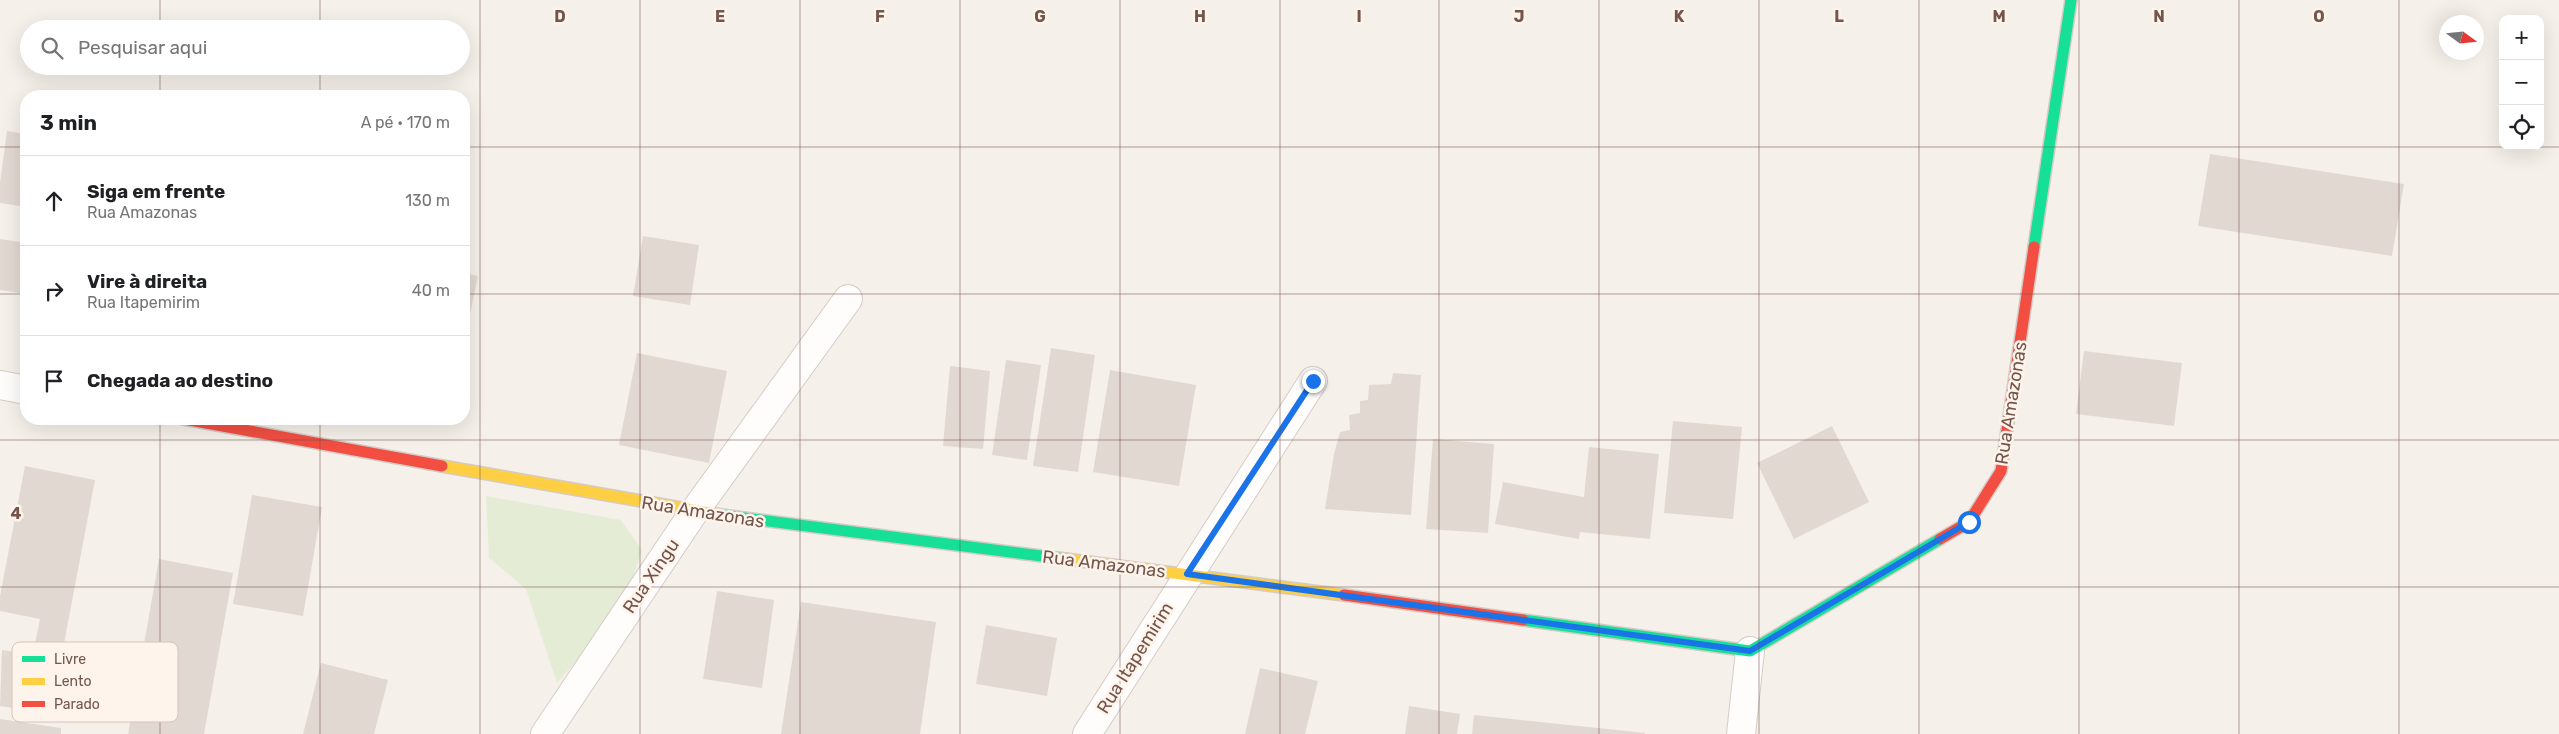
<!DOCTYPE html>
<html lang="pt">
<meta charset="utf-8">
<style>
body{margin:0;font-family:Rubik,sans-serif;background:#f2f2f2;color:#202124}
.controls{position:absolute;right:15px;top:15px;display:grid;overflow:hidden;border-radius:10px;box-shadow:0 5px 20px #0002}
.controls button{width:45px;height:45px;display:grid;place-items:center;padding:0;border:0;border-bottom:1px solid #e0e0e0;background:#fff;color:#202124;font:25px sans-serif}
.compass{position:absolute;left:2439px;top:15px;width:45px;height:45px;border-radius:50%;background:#fff;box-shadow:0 5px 20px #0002;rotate:105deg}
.stop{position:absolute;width:15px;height:15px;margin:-11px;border:4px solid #1a73e8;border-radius:50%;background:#fff}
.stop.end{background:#1a73e8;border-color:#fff;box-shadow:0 1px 5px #0008}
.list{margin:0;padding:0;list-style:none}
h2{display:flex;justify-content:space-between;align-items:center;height:65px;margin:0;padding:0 20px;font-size:21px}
h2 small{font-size:16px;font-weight:400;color:#757577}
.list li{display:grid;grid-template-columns:32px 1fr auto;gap:15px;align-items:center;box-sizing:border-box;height:90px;padding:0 20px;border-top:1px solid #e0e0e0}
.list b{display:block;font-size:19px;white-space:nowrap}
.list p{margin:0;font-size:16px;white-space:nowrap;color:#757577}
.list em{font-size:16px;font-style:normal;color:#757577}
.icon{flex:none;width:28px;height:28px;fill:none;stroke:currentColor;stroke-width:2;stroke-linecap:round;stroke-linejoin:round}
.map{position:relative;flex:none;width:2559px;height:734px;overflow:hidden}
.search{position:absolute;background:#fff;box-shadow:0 5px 20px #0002;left:20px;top:20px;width:450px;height:55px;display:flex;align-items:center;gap:12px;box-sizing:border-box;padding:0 18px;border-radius:28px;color:#757577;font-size:19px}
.panel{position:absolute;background:#fff;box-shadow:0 5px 20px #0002;left:20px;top:90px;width:450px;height:335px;border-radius:20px}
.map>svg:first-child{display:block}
.green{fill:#e5ecd5}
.building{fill:#e2d8d2}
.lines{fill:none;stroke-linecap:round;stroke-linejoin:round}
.street-casing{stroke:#d5ccc7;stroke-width:30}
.fast-casing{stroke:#d5cbc6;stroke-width:14}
.slow-casing{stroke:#d5cbc6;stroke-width:14}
.jam-casing{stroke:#d5cbc6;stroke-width:14}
.street{stroke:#fefdfc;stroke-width:28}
.fast{stroke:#16e098;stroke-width:11}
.slow{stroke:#ffcf43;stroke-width:11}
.jam{stroke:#f24e42;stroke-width:11}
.route{stroke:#1a73e8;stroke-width:6}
.grid{fill:none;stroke:#73554b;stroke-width:1;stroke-opacity:0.55}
.labels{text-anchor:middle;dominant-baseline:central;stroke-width:5;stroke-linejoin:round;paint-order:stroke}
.street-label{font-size:18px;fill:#73554b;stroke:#fef4eb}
.key{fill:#fef4eb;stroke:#d4c4bb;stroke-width:1}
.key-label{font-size:14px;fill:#73554b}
.grid-label{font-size:16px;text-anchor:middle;font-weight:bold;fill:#73554b;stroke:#fef4eb;stroke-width:5;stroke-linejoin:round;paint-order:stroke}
</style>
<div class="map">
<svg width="2559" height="734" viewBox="0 0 2559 734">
<rect width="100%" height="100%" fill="#f6f0ea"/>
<path class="green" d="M 486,496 L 621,520 L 642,550 L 628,594 L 604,629 L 557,683 L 526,589 L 489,558 Z"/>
<path class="building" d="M 7,131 L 26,134 L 26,207 L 0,203 L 0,183 Z
M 2210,154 L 2404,184 L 2392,256 L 2198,226 Z
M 643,236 L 699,245 L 690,305 L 633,296 Z
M 0,239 L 26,243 L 26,294 L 0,290 Z
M 464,273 L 478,276 L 465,338 L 464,338 Z
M 1051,348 L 1095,355 L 1078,472 L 1033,466 Z
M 2084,351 L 2182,363 L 2174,426 L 2076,414 Z
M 637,353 L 727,371 L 709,463 L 619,445 Z
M 1006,360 L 1041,365 L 1027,460 L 992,455 Z
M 950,366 L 990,371 L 983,449 L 943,446 Z
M 1110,370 L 1196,385 L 1179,486 L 1093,472 Z
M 1393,373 L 1421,375 L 1411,515 L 1325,509 L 1334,454 L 1340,432 L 1350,430 L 1349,415 L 1360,413 L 1360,401 L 1368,400 L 1369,385 L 1391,384 Z
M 1673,421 L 1742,427 L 1733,519 L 1664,513 Z
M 1832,426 L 1869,502 L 1794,539 L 1757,463 Z
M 1433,439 L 1494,444 L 1488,533 L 1426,529 Z
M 1589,447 L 1659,454 L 1650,539 L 1580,532 L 1579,539 L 1495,524 L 1503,482 L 1584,497 Z
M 25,466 L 95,480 L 62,654 L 34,649 L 40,619 L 0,611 L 0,596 Z
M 252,495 L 322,507 L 303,616 L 233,604 Z
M 159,559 L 233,573 L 204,734 L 128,734 Z
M 717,591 L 774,600 L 762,688 L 703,679 Z
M 801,602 L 936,622 L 920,734 L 781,734 Z
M 986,625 L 1057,638 L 1047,696 L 976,684 Z
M 2,650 L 67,660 L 59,715 L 0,706 Z
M 321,663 L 388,680 L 374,734 L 303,734 Z
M 1260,668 L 1318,681 L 1305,734 L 1245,734 Z
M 1409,706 L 1460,714 L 1457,734 L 1405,734 Z
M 1474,715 L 1645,733 L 1645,734 L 1472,734 Z
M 0,719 L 61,728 L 61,734 L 0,734 Z"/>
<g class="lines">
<g class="street-casing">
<path id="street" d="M 0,385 L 26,390
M 545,734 L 694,512 L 848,299
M 1087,734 L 1313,381
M 1741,734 L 1750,651"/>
</g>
<g class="fast-casing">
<path id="fast" d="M 2034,247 L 2071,0
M 721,515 L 1065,559
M 1523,620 L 1750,651 L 1940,539"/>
</g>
<g class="slow-casing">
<path id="slow" d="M 442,466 L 721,515
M 1065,559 L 1344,595"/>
</g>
<g class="jam-casing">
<path id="jam" d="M 184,419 L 442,466
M 1940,539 L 1969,522 L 2001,471 L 2034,247
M 1344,595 L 1523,620"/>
</g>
<use href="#street" class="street"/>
<use href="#fast" class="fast"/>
<use href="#slow" class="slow"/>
<use href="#jam" class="jam"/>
</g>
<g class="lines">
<path class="route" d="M 1313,381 L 1187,574 L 1750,651 L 1969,522"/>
</g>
<path class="grid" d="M 160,0 L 160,29M 320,0 L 320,29M 480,0 L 480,734M 640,0 L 640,734M 800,0 L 800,734M 960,0 L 960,734M 1120,0 L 1120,734M 1280,0 L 1280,734M 1439,0 L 1439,734M 1599,0 L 1599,734M 1759,0 L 1759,734M 1919,0 L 1919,734M 2079,0 L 2079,734M 2239,0 L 2239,734M 2399,0 L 2399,734M 160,66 L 160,96M 320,66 L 320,96M 0,147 L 26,147M 464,147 L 2559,147M 0,294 L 26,294M 464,294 L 2559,294M 160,419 L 160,734M 320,419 L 320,734M 0,440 L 2559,440M 0,587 L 2559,587"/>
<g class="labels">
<g class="street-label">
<text transform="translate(2011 403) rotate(-81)">Rua Amazonas</text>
<text transform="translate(703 512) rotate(9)">Rua Amazonas</text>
<text transform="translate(1104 564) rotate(7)">Rua Amazonas</text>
<text transform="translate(651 576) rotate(-56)">Rua Xingu</text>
<text transform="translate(1135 658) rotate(-58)">Rua Itapemirim</text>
</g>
</g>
<rect x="12" y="642" width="166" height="80" rx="8" class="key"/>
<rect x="22" y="656" width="23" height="6" fill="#16e098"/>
<rect x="22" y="678" width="23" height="7" fill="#ffcf43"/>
<rect x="22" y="701" width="23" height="6" fill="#f24e42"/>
<g class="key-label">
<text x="54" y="664">Livre</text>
<text x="54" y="686">Lento</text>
<text x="54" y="709">Parado</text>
</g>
<g class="grid-label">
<text x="560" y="22">D</text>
<text x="720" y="22">E</text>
<text x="880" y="22">F</text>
<text x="1040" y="22">G</text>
<text x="1200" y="22">H</text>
<text x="1359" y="22">I</text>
<text x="1519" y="22">J</text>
<text x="1679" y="22">K</text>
<text x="1839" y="22">L</text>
<text x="1999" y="22">M</text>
<text x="2159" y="22">N</text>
<text x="2319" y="22">O</text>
<text x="16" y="519">4</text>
</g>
</svg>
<div class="controls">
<button>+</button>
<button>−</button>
<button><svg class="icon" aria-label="locate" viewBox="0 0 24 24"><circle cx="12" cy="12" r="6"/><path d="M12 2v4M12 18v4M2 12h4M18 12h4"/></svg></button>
</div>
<svg class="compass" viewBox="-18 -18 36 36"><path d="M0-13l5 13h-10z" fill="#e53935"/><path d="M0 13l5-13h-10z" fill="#757577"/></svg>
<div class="stop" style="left:1969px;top:522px"></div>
<div class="stop end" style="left:1313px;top:381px"></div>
<div class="search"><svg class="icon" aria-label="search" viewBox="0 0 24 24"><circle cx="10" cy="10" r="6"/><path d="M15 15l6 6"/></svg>Pesquisar aqui</div>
<section class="panel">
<h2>3 min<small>A pé · 170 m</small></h2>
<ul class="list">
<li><svg class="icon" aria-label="ahead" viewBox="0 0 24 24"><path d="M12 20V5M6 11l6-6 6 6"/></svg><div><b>Siga em frente</b><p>Rua Amazonas</p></div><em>130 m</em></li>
<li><svg class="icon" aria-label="right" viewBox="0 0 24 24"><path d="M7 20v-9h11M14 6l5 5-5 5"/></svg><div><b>Vire à direita</b><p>Rua Itapemirim</p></div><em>40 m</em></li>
<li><svg class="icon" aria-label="arrive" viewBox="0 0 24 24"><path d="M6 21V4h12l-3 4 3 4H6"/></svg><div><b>Chegada ao destino</b></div></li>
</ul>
</section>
</div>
